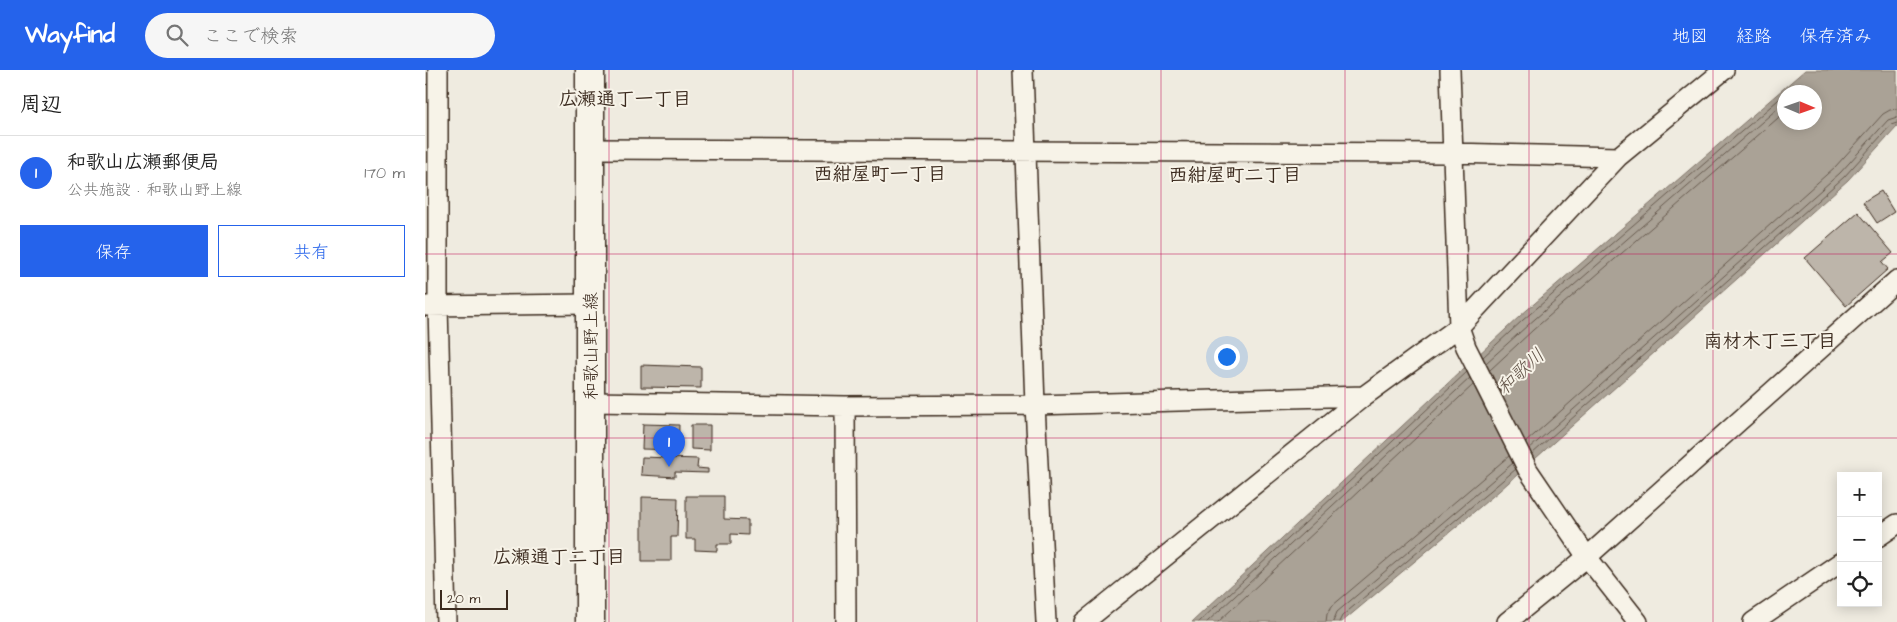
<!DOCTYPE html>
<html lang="ja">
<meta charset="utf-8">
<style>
body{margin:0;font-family:"Architects Daughter","Klee One",sans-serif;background:#f6f6f6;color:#222}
.controls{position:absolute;right:15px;bottom:15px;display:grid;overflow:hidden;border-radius:0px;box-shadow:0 2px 12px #0003}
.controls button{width:45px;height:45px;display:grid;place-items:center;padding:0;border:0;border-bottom:1px solid #e0e0e0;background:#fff;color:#222;font:25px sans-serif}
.compass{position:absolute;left:1352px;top:15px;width:45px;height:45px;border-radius:50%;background:#fff;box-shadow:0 2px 12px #0003;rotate:92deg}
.scale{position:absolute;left:15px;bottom:12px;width:68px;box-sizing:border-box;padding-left:5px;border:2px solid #3b2a1e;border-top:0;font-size:14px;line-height:18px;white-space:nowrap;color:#3b2a1e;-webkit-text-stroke:4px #f7f3e8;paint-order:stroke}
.you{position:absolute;left:801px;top:286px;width:18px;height:18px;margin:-12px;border:4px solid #fff;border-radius:50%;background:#1a73e8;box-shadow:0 0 0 8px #1a73e833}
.badge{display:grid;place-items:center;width:32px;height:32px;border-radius:50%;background:#2563eb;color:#fff;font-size:16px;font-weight:700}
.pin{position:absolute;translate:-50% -41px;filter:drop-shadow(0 1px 2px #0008)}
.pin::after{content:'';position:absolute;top:26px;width:18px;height:15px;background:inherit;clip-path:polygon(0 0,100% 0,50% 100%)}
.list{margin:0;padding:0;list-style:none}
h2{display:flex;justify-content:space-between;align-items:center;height:65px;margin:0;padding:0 20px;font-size:21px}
h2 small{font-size:16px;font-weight:400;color:#767676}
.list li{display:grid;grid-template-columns:32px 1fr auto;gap:15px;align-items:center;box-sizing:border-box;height:75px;padding:0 20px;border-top:1px solid #e0e0e0}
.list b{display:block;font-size:19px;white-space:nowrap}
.list p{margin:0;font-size:16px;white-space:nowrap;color:#767676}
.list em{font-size:16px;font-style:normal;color:#767676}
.actions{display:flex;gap:10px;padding:15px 20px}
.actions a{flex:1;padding:11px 0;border:1px solid #2563eb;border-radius:0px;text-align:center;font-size:18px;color:#2563eb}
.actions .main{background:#2563eb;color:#fff}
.icon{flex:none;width:28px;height:28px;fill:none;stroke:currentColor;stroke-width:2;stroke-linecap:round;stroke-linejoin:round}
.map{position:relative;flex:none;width:1472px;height:552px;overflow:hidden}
header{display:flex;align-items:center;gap:30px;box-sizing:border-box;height:70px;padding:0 25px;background:#2563eb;color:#fff}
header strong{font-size:24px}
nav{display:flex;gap:28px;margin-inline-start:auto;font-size:18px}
.search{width:350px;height:45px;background:#f6f6f6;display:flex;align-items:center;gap:12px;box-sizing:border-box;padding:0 18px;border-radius:28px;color:#767676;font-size:19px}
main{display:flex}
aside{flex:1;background:#fff}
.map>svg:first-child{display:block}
.water{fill:#aaa296;stroke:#7e7266;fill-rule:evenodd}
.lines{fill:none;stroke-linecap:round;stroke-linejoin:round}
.shore{stroke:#675a4e;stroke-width:1}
.building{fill:#bdb5aa;stroke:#3b2a1e}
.street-casing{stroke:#3b2a1e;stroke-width:22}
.secondary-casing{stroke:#3b2a1e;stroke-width:31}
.street{stroke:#f7f3e8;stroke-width:19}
.secondary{stroke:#f7f3e8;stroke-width:28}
.grid{fill:none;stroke:#c2185b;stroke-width:1;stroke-opacity:0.55}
.labels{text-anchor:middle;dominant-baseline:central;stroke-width:4;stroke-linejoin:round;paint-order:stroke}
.street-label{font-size:18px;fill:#3b2a1e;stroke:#f7f3e8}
.neighbourhood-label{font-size:19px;font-weight:bold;fill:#3b2a1e;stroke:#f7f3e8}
.water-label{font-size:19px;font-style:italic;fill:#625448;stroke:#f7f3e8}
</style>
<header>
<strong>Wayfind</strong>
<div class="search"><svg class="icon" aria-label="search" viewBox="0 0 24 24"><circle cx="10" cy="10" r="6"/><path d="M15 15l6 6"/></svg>ここで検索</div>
<nav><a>地図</a><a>経路</a><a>保存済み</a></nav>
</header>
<main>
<aside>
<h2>周辺<small></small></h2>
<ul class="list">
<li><span class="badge">1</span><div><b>和歌山広瀬郵便局</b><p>公共施設 · 和歌山野上線</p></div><em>170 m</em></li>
</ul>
<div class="actions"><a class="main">保存</a><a>共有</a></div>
</aside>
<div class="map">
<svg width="1472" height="552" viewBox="0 0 1472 552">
<rect width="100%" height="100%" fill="#efebe0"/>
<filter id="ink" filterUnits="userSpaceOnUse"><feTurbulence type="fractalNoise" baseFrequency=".02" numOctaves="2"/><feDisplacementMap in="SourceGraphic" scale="10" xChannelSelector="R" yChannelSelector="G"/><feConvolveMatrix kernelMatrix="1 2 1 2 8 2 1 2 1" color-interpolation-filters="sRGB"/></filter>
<g filter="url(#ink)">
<path class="water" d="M 1380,0 L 1472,0 L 1472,56 L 1423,110 L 1074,421 L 917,552 L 767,552 L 1095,246 ZM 1360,22 L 1390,22 L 1390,52 L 1360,52 Z"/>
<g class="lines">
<path class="shore" d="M 1058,287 L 1098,250 L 1360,24
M 1061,293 L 1103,255 L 1360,32
M 1065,300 L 1108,260 L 1360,42
M 1101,372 L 1410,97 L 1458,44 L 1465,40 L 1472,39
M 1104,379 L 1415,103 L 1463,50 L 1472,47
M 1107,384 L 1419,107 L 1466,55 L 1472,53
M 774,552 L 1042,302
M 782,552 L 1045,308
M 793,552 L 1048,315
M 901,552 L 902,544 L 907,536 L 1084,386
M 908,552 L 912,542 L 1088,393
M 914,552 L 917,546 L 1091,399"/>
</g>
<path class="building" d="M 1456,121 L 1469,142 L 1452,153 L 1438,132 Z
M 1433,142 L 1468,183 L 1457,192 L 1463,199 L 1421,236 L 1380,188 Z
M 216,295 L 276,297 L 276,318 L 216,317 Z
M 218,354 L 254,355 L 253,380 L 217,379 Z
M 266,355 L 285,355 L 285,380 L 266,379 Z
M 217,387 L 273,389 L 272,398 L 283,399 L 283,403 L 250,402 L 250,407 L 216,405 Z
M 261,426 L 299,426 L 299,449 L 323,450 L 323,465 L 306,464 L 306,474 L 292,474 L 292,481 L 270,480 L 270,469 L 261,469 Z
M 217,427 L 253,428 L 252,467 L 246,467 L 246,491 L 217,491 Z"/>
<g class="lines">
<g class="street-casing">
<path id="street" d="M 13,0 L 13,236 L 21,552
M 598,0 L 610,335 L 621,552
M 1025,0 L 1034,257 L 1041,277 L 1103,400 L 1162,487 L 1213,552
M 165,79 L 1027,83 L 1193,87
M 1,236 L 165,234
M 166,332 L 420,336 L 421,552
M 420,336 L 610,335 L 939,326
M 1453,467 L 1472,454
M 659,552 L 939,326 L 1034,257 L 1193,87 L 1299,0
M 1082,552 L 1162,487 L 1472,210
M 1328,552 L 1416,492"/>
</g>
<g class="secondary-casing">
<path id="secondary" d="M 165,552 L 165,0"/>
</g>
<use href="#street" class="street"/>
<use href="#secondary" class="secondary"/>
</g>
</g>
<path class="grid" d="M 184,0 L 184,552M 368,0 L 368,552M 552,0 L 552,552M 736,0 L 736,552M 920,0 L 920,552M 1104,0 L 1104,552M 1288,0 L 1288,552M 0,184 L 1472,184M 0,368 L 1472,368"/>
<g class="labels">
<g class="street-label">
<text transform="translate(166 276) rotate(-90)">和歌山野上線</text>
</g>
<g class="neighbourhood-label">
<text x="200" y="29">広瀬通丁一丁目</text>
<text x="455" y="104">西紺屋町一丁目</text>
<text x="810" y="105">西紺屋町二丁目</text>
<text x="1345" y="271">南材木丁三丁目</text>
<text x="134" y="487">広瀬通丁二丁目</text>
</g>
<g class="water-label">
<text transform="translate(1096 302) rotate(-43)">和歌川</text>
</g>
</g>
</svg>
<div class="controls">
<button>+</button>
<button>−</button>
<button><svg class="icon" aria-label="locate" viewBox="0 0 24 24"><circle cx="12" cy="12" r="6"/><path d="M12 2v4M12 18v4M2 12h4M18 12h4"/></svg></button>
</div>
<svg class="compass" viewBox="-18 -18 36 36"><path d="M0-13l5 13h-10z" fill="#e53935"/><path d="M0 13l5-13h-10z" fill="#767676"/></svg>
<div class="scale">20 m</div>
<div class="you"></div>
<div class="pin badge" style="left:244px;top:397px">1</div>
</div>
</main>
